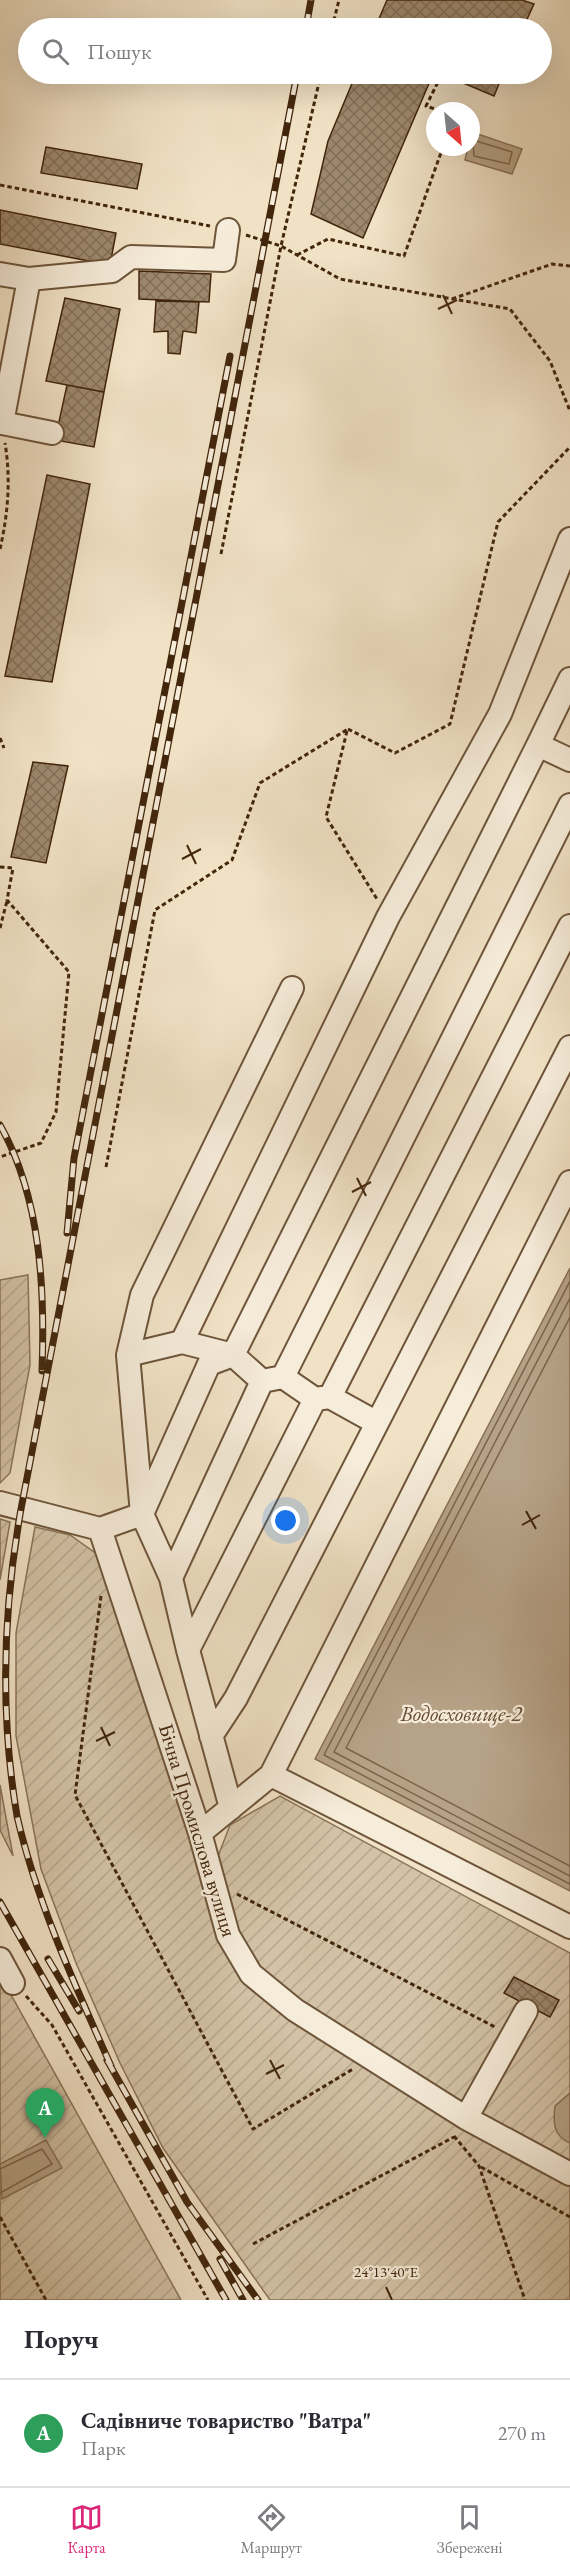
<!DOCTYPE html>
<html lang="uk">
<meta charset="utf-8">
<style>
body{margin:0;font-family:"EB Garamond",serif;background:#f7f7f7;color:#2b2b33}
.compass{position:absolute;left:426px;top:102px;width:54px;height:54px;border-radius:50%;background:#fff;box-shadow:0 6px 24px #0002;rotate:153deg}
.you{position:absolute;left:286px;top:1521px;width:21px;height:21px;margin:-15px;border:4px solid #fff;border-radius:50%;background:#1a73e8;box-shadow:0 0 0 9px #1a73e833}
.badge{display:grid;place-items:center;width:39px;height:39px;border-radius:50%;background:#db2777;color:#fff;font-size:20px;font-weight:700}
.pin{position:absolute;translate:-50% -50px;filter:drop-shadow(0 2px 3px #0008)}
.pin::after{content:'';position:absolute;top:32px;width:21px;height:18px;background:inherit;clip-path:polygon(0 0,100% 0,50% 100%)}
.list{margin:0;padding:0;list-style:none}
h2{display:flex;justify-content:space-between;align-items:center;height:78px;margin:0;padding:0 24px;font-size:26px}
h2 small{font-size:20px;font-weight:400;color:#7c7c81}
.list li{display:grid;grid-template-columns:39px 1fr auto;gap:18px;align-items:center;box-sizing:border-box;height:108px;padding:0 24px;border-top:2px solid #e1e1e2}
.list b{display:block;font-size:22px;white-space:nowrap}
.list p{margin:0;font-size:20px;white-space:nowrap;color:#7c7c81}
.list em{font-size:20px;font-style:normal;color:#7c7c81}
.icon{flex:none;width:33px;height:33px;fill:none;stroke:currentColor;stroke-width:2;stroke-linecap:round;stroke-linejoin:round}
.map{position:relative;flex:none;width:570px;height:2300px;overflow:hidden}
.search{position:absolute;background:#fff;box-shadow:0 6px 24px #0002;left:18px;right:18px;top:18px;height:66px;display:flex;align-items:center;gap:15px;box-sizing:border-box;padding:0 21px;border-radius:33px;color:#7c7c81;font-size:22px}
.sheet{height:186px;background:#fff}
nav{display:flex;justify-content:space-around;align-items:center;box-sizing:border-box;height:84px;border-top:2px solid #e1e1e2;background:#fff;font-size:16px;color:#7c7c81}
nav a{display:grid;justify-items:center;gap:3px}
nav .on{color:#db2777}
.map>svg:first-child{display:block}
.garden{fill:url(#garden-furrows);stroke:#8a7459;stroke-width:1.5}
.water{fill:#b6a287;stroke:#887056;stroke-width:1.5}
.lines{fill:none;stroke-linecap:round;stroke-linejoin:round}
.shore{stroke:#7c644a;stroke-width:1.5}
.building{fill:url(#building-cross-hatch);stroke:#42260c;stroke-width:1.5}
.minor-casing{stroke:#6e553a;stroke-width:26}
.path{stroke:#42260c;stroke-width:3;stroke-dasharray:4.5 3;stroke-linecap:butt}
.minor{stroke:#f6ecda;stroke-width:22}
.rail-casing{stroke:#42260c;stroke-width:7}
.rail{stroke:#f6ecda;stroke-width:4.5;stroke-dasharray:14;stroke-linecap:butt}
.ticks{fill:none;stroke:#42260c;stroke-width:2}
.labels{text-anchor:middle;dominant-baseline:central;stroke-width:4.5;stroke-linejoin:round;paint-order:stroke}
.street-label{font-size:21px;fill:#42260c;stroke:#f6ecda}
.water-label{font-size:22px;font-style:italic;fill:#654b31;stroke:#f6ecda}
.ticks-label{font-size:15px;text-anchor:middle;fill:#42260c;stroke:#f6ecda;stroke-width:4.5;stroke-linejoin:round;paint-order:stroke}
</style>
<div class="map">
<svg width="570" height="2300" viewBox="0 0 570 2300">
<defs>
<pattern id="garden-furrows" width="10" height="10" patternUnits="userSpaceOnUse" patternTransform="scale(1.5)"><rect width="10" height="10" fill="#d3c2a6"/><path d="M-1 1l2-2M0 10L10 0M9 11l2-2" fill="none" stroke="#b6a78e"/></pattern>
<pattern id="building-cross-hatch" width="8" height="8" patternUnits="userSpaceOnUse" patternTransform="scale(1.5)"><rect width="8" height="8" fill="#9d886d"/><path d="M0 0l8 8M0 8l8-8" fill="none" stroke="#826f58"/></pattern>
</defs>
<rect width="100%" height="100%" fill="#f1e2c6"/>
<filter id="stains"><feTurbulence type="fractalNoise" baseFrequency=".00333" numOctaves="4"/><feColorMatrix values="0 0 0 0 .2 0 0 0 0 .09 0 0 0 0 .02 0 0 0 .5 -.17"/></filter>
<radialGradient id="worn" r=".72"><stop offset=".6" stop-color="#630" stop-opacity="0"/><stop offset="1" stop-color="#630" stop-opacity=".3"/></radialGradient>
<path class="garden" d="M 28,1275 L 30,1365 L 10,1473 L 0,1483 L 0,1280 Z
M 0,1519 L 10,1522 L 0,1580 Z
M 35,1527 L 70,1535 L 108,1562 L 207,1885 L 230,1825 L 280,1796 L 570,1953 L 570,2300 L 270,2300 L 163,2148 L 120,2063 L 76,1963 L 41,1869 L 16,1736 L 16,1633 Z
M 0,1785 L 13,1856 L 0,1830 Z
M 0,1975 L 181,2300 L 0,2300 Z"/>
<path class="water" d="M 472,132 L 522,149 L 512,174 L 465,160 L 468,147 L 471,147 Z
M 570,1268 L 570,1891 L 315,1759 Z
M 570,2093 L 570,2143 C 553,2136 553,2122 555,2106 Z
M 46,2140 L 62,2168 L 2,2199 L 0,2164 Z"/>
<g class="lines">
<path class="shore" d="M 473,140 L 512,152 L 509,164 L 474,156 Z
M 570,1281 L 324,1755 L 570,1884
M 570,1298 L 334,1752 L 570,1876
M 570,1317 L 346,1748 L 570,1866
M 0,2169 L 42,2149 L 52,2164 L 0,2193"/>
</g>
<path class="building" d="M 387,0 L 522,0 L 534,4 L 523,28 L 375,28 Z
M 356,74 L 433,74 L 363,238 L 311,214 L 328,141 Z
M 442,74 L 503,74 L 494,96 Z
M 46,147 L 142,164 L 137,189 L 41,173 Z
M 0,210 L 116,233 L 110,265 L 0,244 Z
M 139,271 L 211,274 L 209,302 L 139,299 Z
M 65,298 L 120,309 L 104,392 L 46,381 Z
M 156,301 L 199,302 L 196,333 L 183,331 L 180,354 L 168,353 L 168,331 L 154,332 Z
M 67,385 L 104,392 L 94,447 L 55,440 Z
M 47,475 L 90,484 L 52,682 L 5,676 Z
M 33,762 L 68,766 L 46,863 L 11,857 Z
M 514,1977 L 559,2000 L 550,2017 L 504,1993 Z"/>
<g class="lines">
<g class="minor-casing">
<path id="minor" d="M 0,274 L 29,279 L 2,423 L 0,423
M 29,279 L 112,271 L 131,257 L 224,260 L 228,230
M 2,423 L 52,433
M 538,745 L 570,679
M 128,1355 L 182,1342
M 283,1377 L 570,805
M 330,1397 L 570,926
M 377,1423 L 330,1397 L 315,1399 L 283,1377 L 262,1381 L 233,1355 L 182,1342 L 388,917 L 500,714 L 570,539
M 0,1503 L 100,1529 L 142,1514 L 209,1364 L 233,1355 L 538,745 L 570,760
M 100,1529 L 200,1833 L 228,1935 L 251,1974 L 295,2010 L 466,2118 L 570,2174
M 171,1578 L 142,1514 L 128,1355 L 142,1295 L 292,988
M 188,1650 L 315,1399
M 211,1736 L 236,1698 L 570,1047
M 271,1775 L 570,1927
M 231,1808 L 188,1650 L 171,1578 L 262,1381
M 200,1833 L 271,1775 L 570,1182
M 0,1959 L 13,1983
M 466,2118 L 526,2011"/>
</g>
<path class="path" d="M 332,28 L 339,0
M 441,111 L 426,106 L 442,74
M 0,185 L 210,226
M 246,235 L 281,246 L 340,279 L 510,309 L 550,361 L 570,411
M 297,255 L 328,239 L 404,256 L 443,147
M 452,299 L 552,264 L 570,266
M 0,549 C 8,514 11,479 5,443
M 221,554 L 281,246 L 321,74
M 348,729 L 395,753 L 450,724 L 498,522 L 570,447
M 347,731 L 326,817 L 377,899
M 0,738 L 4,748
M 0,867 L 13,868 L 7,900 L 69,972 L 56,1112 L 41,1143 L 0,1157
M 0,928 L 7,901
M 106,1167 L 155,910 L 232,860 L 260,783 L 348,729
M 101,1596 L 75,1795 L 253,2129 L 353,2069
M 237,1894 L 495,2027
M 26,1996 L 52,2025 L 208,2300
M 454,2136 L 479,2166 L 525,2300
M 481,2167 L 570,2217
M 0,2217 L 46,2300
M 253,2244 L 454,2137"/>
<use href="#minor" class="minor"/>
<g class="rail-casing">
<path id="rail" d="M 306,28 L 311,0
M 0,1125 C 41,1198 45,1289 42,1371
M 67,1233 L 74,1158 L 230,356
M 0,1902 L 226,2300
M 48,1959 L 79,2011
M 107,2060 L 187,2202 L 258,2300
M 111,2066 C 75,1985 37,1903 17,1816 C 0,1715 3,1610 21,1509 L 297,74
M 220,2259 L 243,2300"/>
</g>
<use href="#rail" class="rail"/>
</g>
<path class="ticks" d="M 443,295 L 452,314M 438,309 L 457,300M 187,845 L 196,864M 182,859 L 201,849M 357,1178 L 366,1196M 352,1192 L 371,1182M 526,1511 L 536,1529M 522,1525 L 540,1515M 101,1727 L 110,1746M 96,1741 L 115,1732M 270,2060 L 280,2079M 266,2074 L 284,2065M 386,2287 L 392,2300"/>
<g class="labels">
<g class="street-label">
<text transform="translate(198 1830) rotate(73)">Бічна Промислова вулиця</text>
</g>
<g class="water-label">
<text x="461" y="1713">Водосховище-2</text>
</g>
</g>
<g class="ticks-label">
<text x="386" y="2277">24°13'40"E</text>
</g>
<rect width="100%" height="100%" filter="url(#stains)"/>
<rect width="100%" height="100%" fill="url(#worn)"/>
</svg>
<svg class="compass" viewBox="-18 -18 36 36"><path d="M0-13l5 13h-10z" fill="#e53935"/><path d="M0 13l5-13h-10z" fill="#7c7c81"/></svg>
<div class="you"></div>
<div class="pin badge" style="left:45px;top:2138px;background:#2e9e5b">A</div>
<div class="search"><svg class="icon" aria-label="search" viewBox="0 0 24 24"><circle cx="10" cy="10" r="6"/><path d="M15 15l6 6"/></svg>Пошук</div>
</div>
<section class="sheet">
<h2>Поруч<small></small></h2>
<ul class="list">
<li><span class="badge" style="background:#2e9e5b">A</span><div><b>Садівниче товариство &quot;Ватра&quot;</b><p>Парк</p></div><em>270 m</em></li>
</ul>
</section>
<nav>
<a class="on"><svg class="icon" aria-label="map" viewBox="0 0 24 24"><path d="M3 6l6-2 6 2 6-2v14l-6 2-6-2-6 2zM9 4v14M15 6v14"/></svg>Карта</a>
<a><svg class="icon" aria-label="directions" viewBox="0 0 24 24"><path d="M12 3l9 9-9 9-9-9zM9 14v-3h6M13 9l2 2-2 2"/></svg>Маршрут</a>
<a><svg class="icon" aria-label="saved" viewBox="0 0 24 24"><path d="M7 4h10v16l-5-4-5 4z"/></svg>Збережені</a>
</nav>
